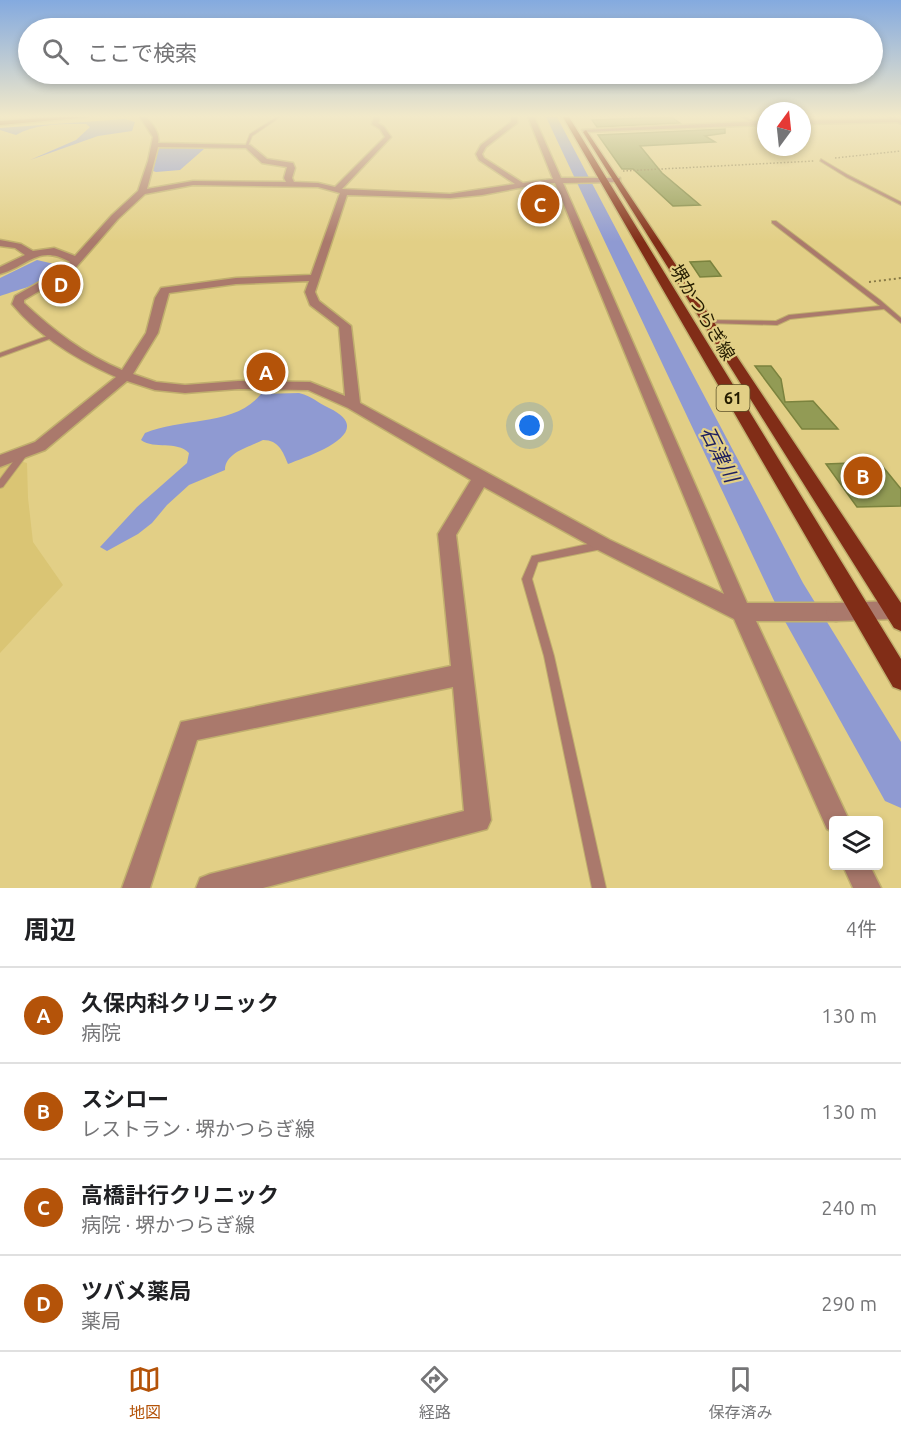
<!DOCTYPE html>
<html lang="ja">
<meta charset="utf-8">
<style>
body{margin:0;font-family:Ubuntu,"Noto Sans JP",sans-serif;background:#f2f2f2;color:#202124}
.controls{position:absolute;right:18px;bottom:18px;display:grid;overflow:hidden;border-radius:6px;box-shadow:0 3px 9px #0003}
.controls button{width:54px;height:54px;display:grid;place-items:center;padding:0;border:0;border-bottom:2px solid #e0e0e0;background:#fff;color:#202124;font:30px sans-serif}
.compass{position:absolute;left:757px;top:102px;width:54px;height:54px;border-radius:50%;background:#fff;box-shadow:0 3px 9px #0003;rotate:15deg}
.you{position:absolute;left:530px;top:426px;width:21px;height:21px;margin:-15px;border:4px solid #fff;border-radius:50%;background:#1a73e8;box-shadow:0 0 0 9px #1a73e833}
.badge{display:grid;place-items:center;width:39px;height:39px;border-radius:50%;background:#b45309;color:#fff;font-size:20px;font-weight:700}
.pin{position:absolute;translate:-50% -50%;border:3px solid #fff;box-shadow:0 2px 6px #0006}
.list{margin:0;padding:0;list-style:none}
h2{display:flex;justify-content:space-between;align-items:center;height:78px;margin:0;padding:0 24px;font-size:26px}
h2 small{font-size:20px;font-weight:400;color:#757577}
.list li{display:grid;grid-template-columns:39px 1fr auto;gap:18px;align-items:center;box-sizing:border-box;height:96px;padding:0 24px;border-top:2px solid #e0e0e0}
.list b{display:block;font-size:22px;white-space:nowrap}
.list p{margin:0;font-size:20px;white-space:nowrap;color:#757577}
.list em{font-size:20px;font-style:normal;color:#757577}
.icon{flex:none;width:33px;height:33px;fill:none;stroke:currentColor;stroke-width:2;stroke-linecap:round;stroke-linejoin:round}
.map{position:relative;flex:none;width:901px;height:888px;overflow:hidden}
.search{position:absolute;background:#fff;box-shadow:0 3px 9px #0003;left:18px;right:18px;top:18px;height:66px;display:flex;align-items:center;gap:15px;box-sizing:border-box;padding:0 21px;border-radius:33px;color:#757577;font-size:22px}
.sheet{height:462px;background:#fff}
nav{display:flex;justify-content:space-around;align-items:center;box-sizing:border-box;height:84px;border-top:2px solid #e0e0e0;background:#fff;font-size:16px;color:#757577}
nav a{display:grid;justify-items:center;gap:3px}
nav .on{color:#b45309}
.map>svg:first-child{display:block}
.built{fill:#dac574}
.water{fill:#8f9ad2}
.lines{fill:none;stroke-linecap:round;stroke-linejoin:round}
.river{fill:#8f9ad2;fill-rule:evenodd}
.building{fill:#929b55;stroke:#7b833e;stroke-width:1.5}
.service-casing{stroke:#c0af6e;stroke-width:2}
.minor-casing{stroke:#c0af6e;stroke-width:3}
.tertiary-casing{stroke:#c0af6e;stroke-width:3}
.secondary-casing{stroke:#c0af6e;stroke-width:3}
.primary-casing{stroke:#c0af6e;stroke-width:3}
.path-far1{stroke:#887a46;stroke-width:1.5;stroke-dasharray:1.5 2;stroke-linecap:butt}
.path{stroke:#887a46;stroke-width:2;stroke-dasharray:2 3;stroke-linecap:butt}
.service{fill:#aa796c;fill-rule:evenodd}
.minor{fill:#aa796c;fill-rule:evenodd}
.tertiary{fill:#aa796c;fill-rule:evenodd}
.secondary{fill:#934e3d;fill-rule:evenodd}
.primary{fill:#812d17;fill-rule:evenodd}
.labels{text-anchor:middle;dominant-baseline:central;stroke-width:4.5;stroke-linejoin:round;paint-order:stroke}
.shield{fill:#e2cf86;stroke:#5d5228;stroke-width:1.5}
.shield-label{font-size:16px;font-weight:bold;fill:#241c00}
.street-label{font-size:18px;fill:#241c00;stroke:#e2cf86}
.water-label{font-size:20px;font-style:italic;fill:#1d1f5f;stroke:#e2cf86}
</style>
<div class="map">
<svg width="901" height="888" viewBox="0 0 901 888">
<rect width="100%" height="100%" fill="#e2cf86"/>
<path class="built" d="M 16,460 L 27,463 L 28,498 L 33,542 L 63,585 L 0,653 L 0,466 Z"/>
<path class="water" d="M 125,119 L 135,122 L 132,131 L 98,136 L 30,160 L 76,140 L 90,127 L 86,124 C 62,124 37,123 16,135 L 0,130 L 0,128 Z
M 159,147 L 204,148 L 204,149 L 180,170 L 156,172 L 153,171 Z
M 37,260 L 63,266 C 49,283 20,289 0,296 L 0,278 Z
M 299,393 C 314,397 316,402 329,408 C 379,432 312,455 288,464 C 283,452 279,440 263,440 C 250,447 225,452 225,470 L 189,485 L 167,505 L 152,523 L 138,534 L 107,551 L 100,547 L 137,507 L 187,463 L 189,453 C 176,440 155,450 141,440 L 145,433 C 182,417 234,427 261,394 Z"/>
<g class="lines">
<path class="river" d="M 546,117 L 557,117 L 803,583 L 901,742 L 901,808 L 885,801 L 777,607 Z"/>
</g>
<path class="building" d="M 671,117 L 680,123 L 597,127 L 592,120 Z
M 725,129 L 725,133 L 705,136 L 715,142 L 640,146 L 662,173 L 700,205 L 673,206 L 633,169 L 622,169 L 598,135 Z
M 710,261 L 721,276 L 700,277 L 690,262 Z
M 755,366 L 771,366 L 781,379 L 785,402 L 813,401 L 838,429 L 802,429 Z
M 879,462 L 901,489 L 901,506 L 857,507 L 826,464 Z"/>
<g class="lines">
<g class="service-casing">
<path id="service" d="M 277,117 L 280,117 L 252,136 L 248,146 L 245,147 L 250,134 Z
M 742,117 L 746,117 L 757,123 L 754,124 Z
M 821,159 L 848,175 L 901,202 L 901,205 L 846,177 L 820,161 Z
M 772,221 L 776,221 L 880,300 L 901,318 L 901,323 L 884,309 L 790,319 L 777,325 L 707,323 L 707,321 L 709,320 L 776,321 L 789,315 L 880,306 L 772,223 Z
M 53,334 L 55,335 L 55,337 L 0,357 L 0,353 Z
M 24,450 L 27,451 L 28,453 L 27,455 L 3,487 L 0,488 L 0,479 L 21,451 Z
M 602,541 L 605,542 L 606,545 L 605,548 L 602,549 L 538,562 L 532,579 L 554,656 L 606,888 L 592,888 L 544,656 L 522,579 L 532,556 Z"/>
</g>
<g class="minor-casing">
<path id="minor" d="M 140,117 L 146,117 C 153,125 160,133 158,143 L 250,145 L 267,159 L 293,163 L 295,168 L 292,178 L 294,182 L 318,183 L 335,187 L 385,137 L 380,129 L 372,124 L 374,117 L 380,117 L 378,123 L 384,127 L 391,137 L 342,189 L 450,194 L 515,184 L 479,160 L 476,154 L 481,145 L 511,122 L 511,117 L 517,117 L 517,123 L 486,147 L 482,154 L 484,158 L 523,183 L 553,179 L 528,117 L 534,117 L 561,178 L 620,178 L 620,182 L 617,182 L 563,183 L 747,603 L 836,603 L 843,605 L 846,612 L 843,619 L 836,621 L 756,621 L 849,820 L 834,820 L 834,832 L 827,829 L 734,619 L 598,550 L 484,487 L 456,535 L 491,820 L 487,829 L 263,888 L 196,888 L 200,878 L 210,874 L 464,811 L 453,687 L 197,740 L 150,888 L 122,888 L 181,722 L 451,666 L 438,534 L 471,480 L 348,408 L 308,390 L 238,389 L 185,393 L 155,390 L 127,381 L 45,450 L 0,467 L 0,455 L 35,442 L 116,377 C 78,360 39,337 12,304 L 15,296 L 64,268 L 70,262 C 38,244 29,266 0,274 L 0,267 L 25,255 L 15,248 L 0,246 L 0,240 L 21,244 L 33,251 L 54,248 L 75,256 L 112,215 L 138,191 L 148,161 L 153,137 ZM 158,147 L 246,148 L 262,163 L 287,167 L 284,178 L 286,182 L 193,181 L 147,189 ZM 545,183 L 555,183 L 724,594 L 610,540 L 360,403 L 351,326 L 319,301 L 315,292 L 347,195 L 450,198 L 482,195 ZM 193,185 L 318,187 L 340,193 L 311,275 L 236,278 L 161,288 L 155,298 L 146,333 L 122,370 C 84,354 54,331 24,303 L 24,300 L 72,272 L 118,219 L 145,194 ZM 309,281 L 305,292 L 310,305 L 339,327 L 345,396 L 310,382 L 238,381 L 185,385 L 156,382 L 133,374 L 158,333 L 169,293 L 236,284 Z
M 899,119 L 897,122 L 802,124 L 802,120 Z
M 766,121 L 766,125 L 585,132 L 582,130 Z
M 843,866 L 870,866 L 881,888 L 853,888 Z"/>
</g>
<g class="tertiary-casing">
<path id="tertiary" d="M 888,117 L 901,120 L 901,124 L 889,118 Z
M 894,601 L 901,603 L 901,617 L 894,619 L 836,621 L 829,619 L 826,612 L 829,605 L 836,603 Z"/>
</g>
<g class="secondary-casing">
<path id="secondary" d="M 57,117 L 88,117 L 0,125 L 0,121 Z"/>
</g>
<g class="primary-casing">
<path id="primary" d="M 563,117 L 569,117 L 901,659 L 901,690 L 893,687 Z
M 586,130 L 901,603 L 901,631 L 894,628 L 583,132 Z"/>
</g>
<path class="path-far1" d="M 835,158 L 901,151
M 623,171 L 814,161"/>
<path class="path" d="M 869,282 L 901,278"/>
<use href="#service" class="service"/>
<use href="#minor" class="minor"/>
<use href="#tertiary" class="tertiary"/>
<use href="#secondary" class="secondary"/>
<use href="#primary" class="primary"/>
</g>
<linearGradient id="sky" x2="0" y2="1"><stop stop-color="#84aadf"/><stop offset="0.48" stop-color="#f2e9c9"/><stop offset="1" stop-color="#f2e9c9" stop-opacity="0"/></linearGradient>
<rect width="901" height="242" fill="url(#sky)"/>
<g class="labels">
<rect class="shield" x="716.5" y="385" width="33" height="26" rx="4.5"/>
<g class="shield-label">
<text x="733" y="398">61</text>
</g>
<g class="street-label">
<text transform="translate(703 312) rotate(59)">堺かつらぎ線</text>
</g>
<g class="water-label">
<text transform="translate(720 454) rotate(63)">石津川</text>
</g>
</g>
</svg>
<div class="controls">
<button><svg class="icon" aria-label="layers" viewBox="0 0 24 24"><path d="M12 4l9 5-9 5-9-5zM3 14l9 5 9-5"/></svg></button>
</div>
<svg class="compass" viewBox="-18 -18 36 36"><path d="M0-13l5 13h-10z" fill="#e53935"/><path d="M0 13l5-13h-10z" fill="#757577"/></svg>
<div class="you"></div>
<div class="pin badge" style="left:266px;top:372px">A</div>
<div class="pin badge" style="left:863px;top:476px">B</div>
<div class="pin badge" style="left:540px;top:204px">C</div>
<div class="pin badge" style="left:61px;top:284px">D</div>
<div class="search"><svg class="icon" aria-label="search" viewBox="0 0 24 24"><circle cx="10" cy="10" r="6"/><path d="M15 15l6 6"/></svg>ここで検索</div>
</div>
<section class="sheet">
<h2>周辺<small>4件</small></h2>
<ul class="list">
<li><span class="badge">A</span><div><b>久保内科クリニック</b><p>病院</p></div><em>130 m</em></li>
<li><span class="badge">B</span><div><b>スシロー</b><p>レストラン · 堺かつらぎ線</p></div><em>130 m</em></li>
<li><span class="badge">C</span><div><b>高橋計行クリニック</b><p>病院 · 堺かつらぎ線</p></div><em>240 m</em></li>
<li><span class="badge">D</span><div><b>ツバメ薬局</b><p>薬局</p></div><em>290 m</em></li>
</ul>
</section>
<nav>
<a class="on"><svg class="icon" aria-label="map" viewBox="0 0 24 24"><path d="M3 6l6-2 6 2 6-2v14l-6 2-6-2-6 2zM9 4v14M15 6v14"/></svg>地図</a>
<a><svg class="icon" aria-label="directions" viewBox="0 0 24 24"><path d="M12 3l9 9-9 9-9-9zM9 14v-3h6M13 9l2 2-2 2"/></svg>経路</a>
<a><svg class="icon" aria-label="saved" viewBox="0 0 24 24"><path d="M7 4h10v16l-5-4-5 4z"/></svg>保存済み</a>
</nav>
